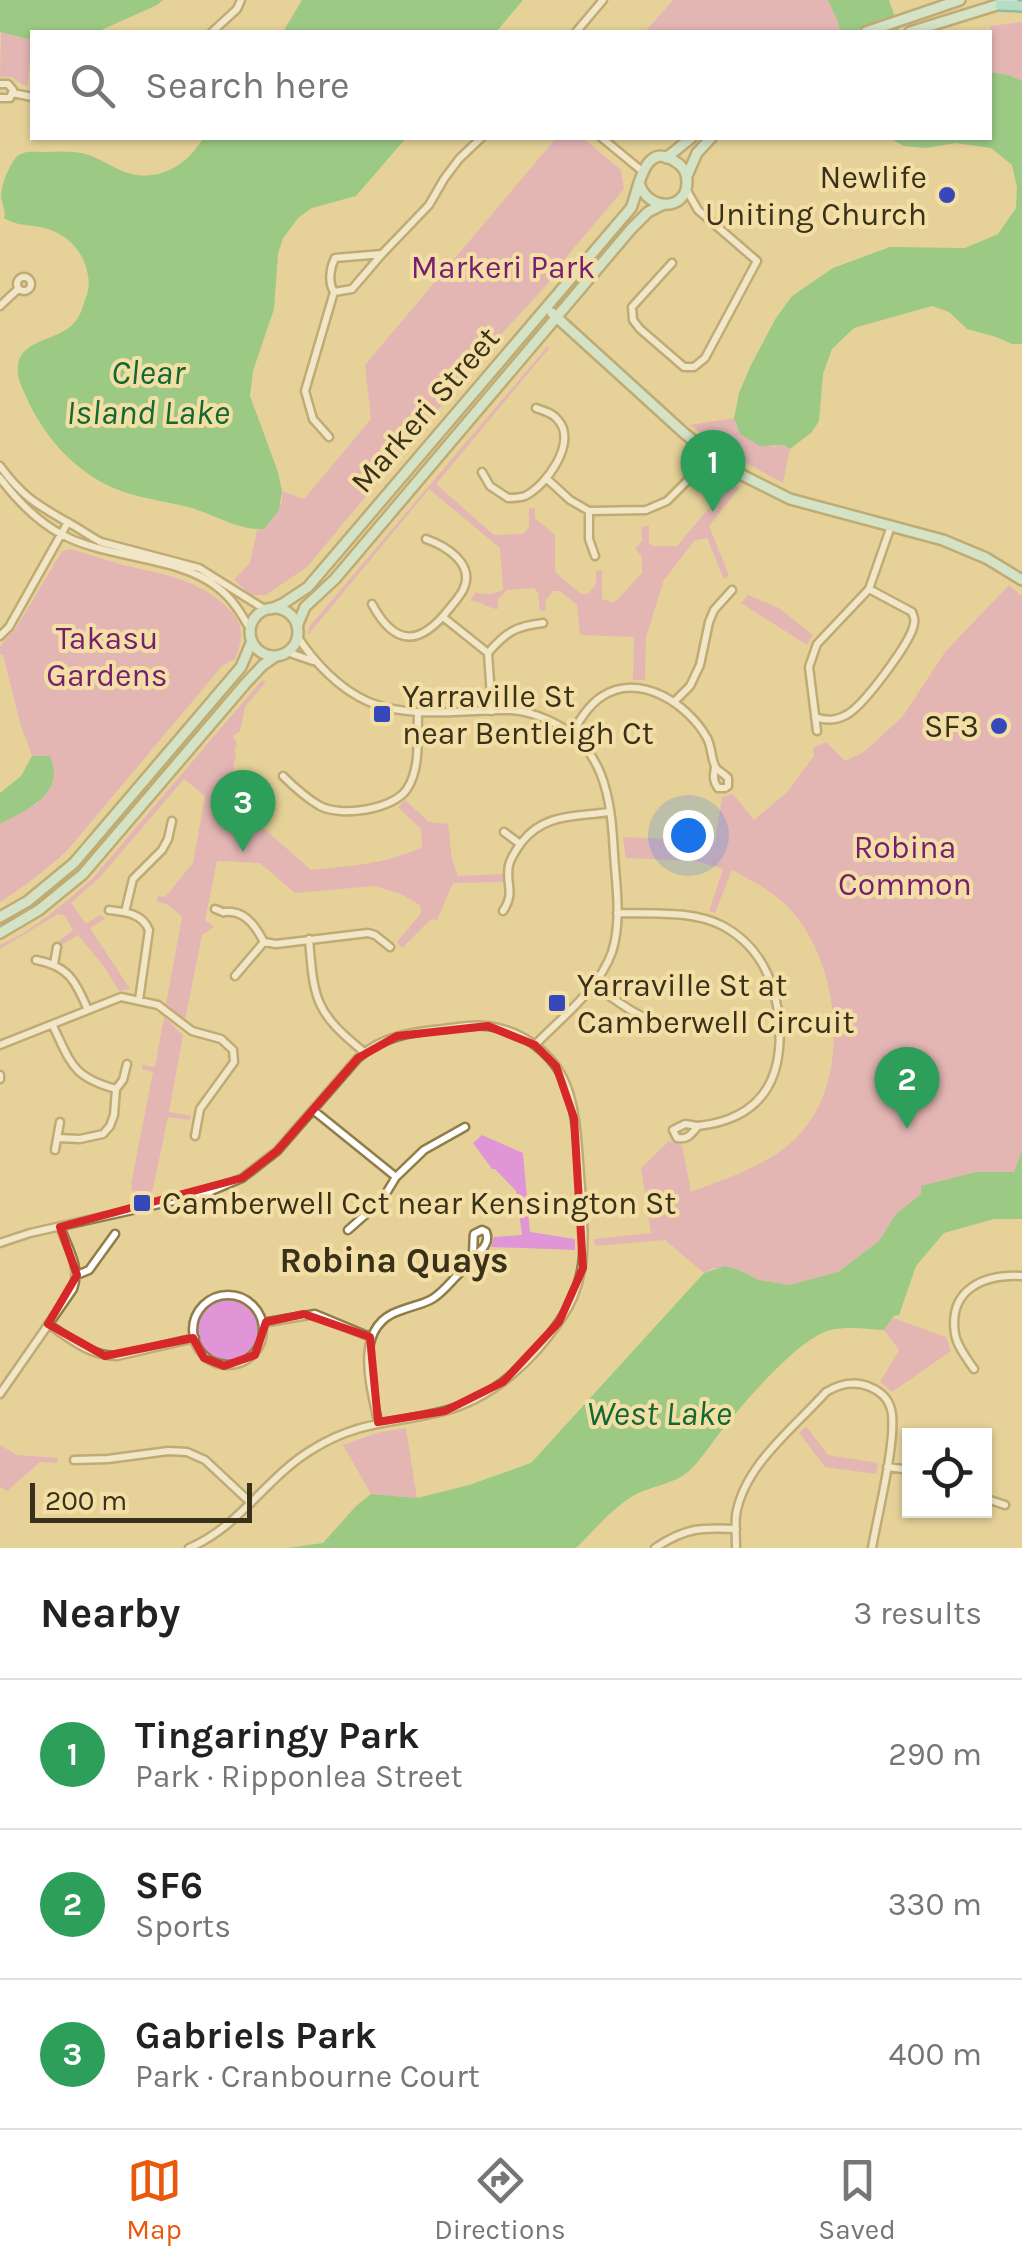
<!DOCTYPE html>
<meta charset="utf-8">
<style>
body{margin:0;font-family:Karla,sans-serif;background:#f2f2f2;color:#222}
.controls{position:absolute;right:30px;bottom:30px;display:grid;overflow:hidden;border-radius:0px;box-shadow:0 2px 8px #0004}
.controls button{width:90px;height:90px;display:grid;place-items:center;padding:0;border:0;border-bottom:2px solid #e0e0e0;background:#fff;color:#222;font:50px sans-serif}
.scale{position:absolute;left:30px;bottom:25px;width:222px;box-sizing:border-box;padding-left:10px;border:5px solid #39311a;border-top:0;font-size:28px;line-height:35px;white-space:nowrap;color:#39311a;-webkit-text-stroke:8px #f3dfa5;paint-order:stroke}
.you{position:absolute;left:688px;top:835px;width:35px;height:35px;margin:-25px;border:8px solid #fff;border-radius:50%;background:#1a73e8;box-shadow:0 0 0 15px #1a73e833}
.badge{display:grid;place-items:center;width:65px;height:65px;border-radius:50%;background:#ea580c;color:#fff;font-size:32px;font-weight:700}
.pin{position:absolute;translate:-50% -82px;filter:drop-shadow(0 2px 5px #0008)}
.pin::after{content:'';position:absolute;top:52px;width:35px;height:30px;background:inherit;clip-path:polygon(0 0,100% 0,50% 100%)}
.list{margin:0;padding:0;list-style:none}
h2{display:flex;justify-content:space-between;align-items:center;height:130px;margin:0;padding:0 40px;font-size:42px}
h2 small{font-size:32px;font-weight:400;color:#767676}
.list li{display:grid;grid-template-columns:65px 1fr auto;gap:30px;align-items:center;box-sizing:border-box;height:150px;padding:0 40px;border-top:2px solid #e0e0e0}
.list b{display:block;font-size:38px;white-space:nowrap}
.list p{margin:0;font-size:32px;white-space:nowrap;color:#767676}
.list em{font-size:32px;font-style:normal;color:#767676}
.icon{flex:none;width:55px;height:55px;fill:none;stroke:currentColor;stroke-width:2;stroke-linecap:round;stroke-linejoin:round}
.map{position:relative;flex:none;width:1022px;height:1548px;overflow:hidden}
.search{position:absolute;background:#fff;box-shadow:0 2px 8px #0004;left:30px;right:30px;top:30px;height:110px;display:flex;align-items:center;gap:25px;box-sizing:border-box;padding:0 35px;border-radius:0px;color:#767676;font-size:38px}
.sheet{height:580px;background:#fff}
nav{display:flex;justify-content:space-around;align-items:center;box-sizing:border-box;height:140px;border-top:2px solid #e0e0e0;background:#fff;font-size:28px;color:#767676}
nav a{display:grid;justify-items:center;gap:5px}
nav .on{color:#ea580c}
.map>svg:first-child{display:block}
.green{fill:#df95d6}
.water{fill:#43c06d}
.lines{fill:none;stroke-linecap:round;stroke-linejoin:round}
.street-casing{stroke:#907d47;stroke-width:11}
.secondary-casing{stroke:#907d47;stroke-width:14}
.primary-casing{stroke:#2ca1ab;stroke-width:14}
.street{stroke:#fff;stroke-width:6}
.secondary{stroke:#bef5fd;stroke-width:9}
.primary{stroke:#7cebfb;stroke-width:9}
.marked{fill:none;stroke:#d62828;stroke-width:8;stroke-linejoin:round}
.poi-dot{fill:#3748bb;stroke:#f3dfa5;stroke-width:4}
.labels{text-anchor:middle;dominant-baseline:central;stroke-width:8;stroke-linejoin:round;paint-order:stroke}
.poi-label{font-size:32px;fill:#39311a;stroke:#f3dfa5;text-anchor:start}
.park-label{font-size:32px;fill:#761f70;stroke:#f3dfa5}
.street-label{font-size:32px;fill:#39311a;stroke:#f3dfa5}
.water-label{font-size:35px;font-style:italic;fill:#116933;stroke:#f3dfa5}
.neighbourhood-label{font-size:35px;font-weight:bold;fill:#39311a;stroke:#f3dfa5}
</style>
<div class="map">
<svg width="1022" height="1548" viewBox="0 0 1022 1548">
<rect width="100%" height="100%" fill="#e6d299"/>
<path class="green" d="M 673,0 L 828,0 L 838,22 L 840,32 L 645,32 Z
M 1022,22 L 1022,81 L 1009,75 L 990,72 L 990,26 Z
M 1,32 L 32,40 L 27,87 L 11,77 L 0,77 Z
M 556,138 L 583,138 L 621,170 L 624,189 L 568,255 L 545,287 L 504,331 L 307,567 L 266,595 L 251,595 L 234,580 L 250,563 L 257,530 L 264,529 L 282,502 L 282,491 L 304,499 L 371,419 L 365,365 Z
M 547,347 L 550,347 L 436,484 L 494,535 L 523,534 L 529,527 L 529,508 L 535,508 L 535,518 L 555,535 L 555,572 L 581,594 L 588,594 L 596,584 L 596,571 L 602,570 L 602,599 L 614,603 L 642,573 L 642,556 L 635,549 L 642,541 L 641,527 L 649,526 L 649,542 L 652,546 L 677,546 L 730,483 L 739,488 L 709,526 L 729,575 L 724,579 L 707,538 L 695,540 L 664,580 L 646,637 L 645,680 L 633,680 L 634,637 L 580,635 L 577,605 L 560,591 L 553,591 L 545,601 L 546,611 L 540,611 L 538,593 L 534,588 L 507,590 L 498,599 L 498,609 C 487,609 482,600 470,601 L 476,592 C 485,596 496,594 503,589 L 500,548 L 429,489 L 308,635 L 309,627 Z
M 734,418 L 740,434 L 772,447 L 784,445 L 790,449 L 783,483 L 728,453 L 690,425 Z
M 71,549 C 88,554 105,560 123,565 C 161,574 194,578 224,604 C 244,623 245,634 235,659 L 223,665 L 65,853 L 27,884 L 0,902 L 0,824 L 38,803 L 50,756 L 32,756 L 20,723 L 3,655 L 0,654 L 0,646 L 16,628 L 62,551 Z
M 1009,585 L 1022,596 L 1022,1173 L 976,1172 L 921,1194 L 896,1214 L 879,1241 L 838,1272 L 790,1285 L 759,1280 L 739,1270 L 714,1268 L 704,1273 L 665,1240 L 595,1246 L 594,1239 L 651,1233 L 641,1168 L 669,1141 L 682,1145 L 691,1192 C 731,1176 776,1164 804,1129 C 850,1074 840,968 794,914 C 778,894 755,882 732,870 L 715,913 L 709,911 L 723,869 L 696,861 L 626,858 L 623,837 L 715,841 L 722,797 L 733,794 L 754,820 L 787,792 L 814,756 L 813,748 L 826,742 L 845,761 L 864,752 L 903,716 L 945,652 Z
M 748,595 L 779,608 L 813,635 L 807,645 L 741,603 Z
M 262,680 L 266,682 L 245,707 L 240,731 L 233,736 L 237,744 L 234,750 L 236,754 L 228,797 L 311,870 C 349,866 388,864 422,847 L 421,829 L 398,807 L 405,800 L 429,822 L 448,824 L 452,859 L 458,876 L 503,874 L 503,882 L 453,883 L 437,920 L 431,919 L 402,948 L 397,942 L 421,913 L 420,905 L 401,894 L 374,886 L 295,893 L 260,863 L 217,861 L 205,920 L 214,927 L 202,935 L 185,1020 L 166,1004 L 182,917 L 167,904 L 157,902 L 158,896 L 165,897 L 193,863 L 205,796 L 184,779 L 101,876 L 71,903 L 86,924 L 99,915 L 106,918 L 90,928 L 130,989 L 119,991 L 105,968 L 78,935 L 62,945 L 59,941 L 73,930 L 65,916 L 58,914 L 0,949 L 0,945 C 35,930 64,903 93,878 Z
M 164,1017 L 183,1035 L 169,1112 L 191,1116 L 190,1120 L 168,1117 L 151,1198 L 135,1202 L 131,1184 L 153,1072 L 142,1069 L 142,1065 L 155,1067 Z
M 482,1135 L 523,1153 L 530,1232 L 575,1239 L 575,1250 L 491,1247 L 494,1237 L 522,1235 L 516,1191 L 495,1169 L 492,1169 L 473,1143 Z
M 231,1297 L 237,1297 L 237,1300 L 254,1307 L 259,1323 L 261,1340 L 258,1340 L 249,1354 L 250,1357 L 226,1363 L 202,1353 C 190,1320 197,1305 231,1297 Z
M 893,1318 L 946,1337 L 951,1351 L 892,1392 L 880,1382 L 899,1350 L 884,1330 Z
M 806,1426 L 828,1455 L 878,1463 L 876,1474 L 825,1467 L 799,1433 Z
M 406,1428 L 417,1498 L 371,1494 L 343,1445 L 380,1432 Z
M 0,1445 L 17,1455 L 58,1458 L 57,1463 L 40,1462 L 7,1491 L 0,1487 Z"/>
<path class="water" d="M 0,0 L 163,0 L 157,5 L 97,32 L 32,32 L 32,40 L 0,32 Z
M 302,0 L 523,0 L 496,32 L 283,32 Z
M 828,0 L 889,0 L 900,32 L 840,32 L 838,22 Z
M 990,72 L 1009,75 L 1022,81 L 1022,344 L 1012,344 L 996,337 L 967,329 L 949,312 L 932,306 L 854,328 L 832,349 L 823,374 L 819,421 L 812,432 L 790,449 L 784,445 L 760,446 L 740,434 L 734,418 L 739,393 L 751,365 L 776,318 L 792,296 L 833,268 L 890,247 L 965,248 L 998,234 L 1016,208 L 1017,187 L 1012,165 L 991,148 L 956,143 L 926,148 L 904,146 L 889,138 L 990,138 Z
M 203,138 L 406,138 L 356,196 L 312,208 L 299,217 L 283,238 L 278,254 L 274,309 L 253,371 L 250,396 L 278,472 L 282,491 L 279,510 L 264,529 C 240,531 215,515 192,508 C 165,501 136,498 111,487 C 71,468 42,434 25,394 C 22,388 18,379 18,372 C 15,340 53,342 71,326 C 79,319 82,310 85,300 C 89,290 90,282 87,271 C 82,248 63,231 40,227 C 27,225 15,225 4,218 C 6,209 2,206 1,196 C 1,185 8,169 14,160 C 21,150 31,152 42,152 C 58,152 73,150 89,155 C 104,160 117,171 132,174 C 162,181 189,163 203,138 Z
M 32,756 L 50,756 C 66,794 28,809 0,824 L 0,793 L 21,776 Z
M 1022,1151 L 1022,1219 L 994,1219 L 944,1233 L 916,1266 L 899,1315 L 894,1316 L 884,1330 C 866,1329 848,1326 830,1330 C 798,1339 744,1402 723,1429 C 712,1442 702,1459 689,1471 C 675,1484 650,1486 633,1496 C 612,1508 594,1531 576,1548 L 287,1548 L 323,1543 L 356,1506 L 371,1494 L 417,1498 L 469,1485 L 531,1463 L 704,1273 L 725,1266 L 739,1270 L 759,1280 L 789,1285 L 838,1272 L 879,1241 L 896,1214 L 921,1194 L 921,1186 L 976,1172 L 1014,1172 Z"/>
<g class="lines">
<g class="street-casing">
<path id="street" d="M 212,32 L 237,9 L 241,0
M 576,32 L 603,0
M 0,84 L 8,84 L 13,90 L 10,98 L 0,98
M 13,93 L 32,97
M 602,138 L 642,171
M 382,254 L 335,258 C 330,268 328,282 334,292 L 352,289 L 382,254 L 429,205 L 444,179 L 459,159 L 481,138
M 672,263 L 632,307 L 633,320 L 640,329 L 684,367 L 694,367 L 705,358 L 757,261 L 698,210 L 686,189
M17 284a7 7 0 1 1 14 0a7 7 0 1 1-14 0Z
M 0,306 L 18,289
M 329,437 L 313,419 L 305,391 L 334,292
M 0,466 C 22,496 36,504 67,522 C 79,528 89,536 101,542 L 199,568 L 266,610
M 482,472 L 490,486 L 508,498 C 514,498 519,498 525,496 C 546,486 578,442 558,420 C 553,413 544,411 536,408
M 0,478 C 16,499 39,523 63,535 C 108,559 178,556 217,587 C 232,598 241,613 250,629
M 546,478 L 570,500 L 589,511 L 646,510 L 667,501 L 712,456
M 589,511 L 589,539 L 595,556
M 372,604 C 395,647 420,646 449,609 C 454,603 460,596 463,590 C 476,564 446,546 426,539
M 443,617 L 488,653 L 492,711
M 0,636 L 9,627 L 68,522
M 297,636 C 314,662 339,689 369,702 C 415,720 464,709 511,710 C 524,711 537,715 548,720 C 605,745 611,798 614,854 C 616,885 622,921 612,952 C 599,989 562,1017 535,1045
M 287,652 L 313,661
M 488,653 C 506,632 516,626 543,623
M 674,702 L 690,686 L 700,665 L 709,622 L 714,610 L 732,590
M 815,717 C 826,721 835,721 846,715 C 863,707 907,646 913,628 C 915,619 915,621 912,612 L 869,589
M 817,731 L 809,667 L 817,644 L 869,589 L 891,526
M 572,733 C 580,720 588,706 601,697 C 639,671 688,704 707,738 C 712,747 711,760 716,768 C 720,772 724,774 728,778 L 728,786 L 725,788 L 718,788 C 712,780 714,775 715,767
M 283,776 C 294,787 306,798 320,806 C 341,817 393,810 407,789 C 421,768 417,736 418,712
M 504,832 L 520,844
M 215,909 C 232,915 215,911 232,912 C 248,914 257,929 264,942
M 109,910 C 125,912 142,913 149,930 L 139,1000
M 503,911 C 516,892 505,884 509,865 C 511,857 516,850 521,843 C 544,813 575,817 609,812
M 125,912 L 133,879 L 162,850 L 168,839 L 172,821
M 617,913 C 651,914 693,910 723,926 C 760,946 775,980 779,1020 C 784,1080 761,1119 698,1126 C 691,1134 688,1140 677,1138 L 673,1130 L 685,1124 L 698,1126
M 309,939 C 314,1001 315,1012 364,1052
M 264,942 L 276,944 L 368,933 L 375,935 L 390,947
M 36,960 C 69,966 75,981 88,1010
M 54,964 L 57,947
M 235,976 L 264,942
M 592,984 C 625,1005 638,1023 679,1023
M 53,1026 C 71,1063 72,1077 116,1089
M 0,1045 L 121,997 L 158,1005 L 192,1031 L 221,1039 L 233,1050 L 234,1062 L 200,1109 L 195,1136
M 0,1075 L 0,1079
M 313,1110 L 396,1177
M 58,1138 L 80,1139 L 103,1134 L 110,1126 L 114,1115 L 116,1089 L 123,1080 L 127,1064
M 55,1150 L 60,1122
M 348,1230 L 382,1200 L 396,1177 L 424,1150 L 465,1127
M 0,1243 L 30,1233 L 204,1194 L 242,1178 L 277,1151 L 358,1058 C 382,1036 412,1032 443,1029 C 458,1027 473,1024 488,1026 C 527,1031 560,1059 570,1096 C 578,1125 578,1157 581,1187 C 584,1235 590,1278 561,1319 C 533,1361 493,1398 444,1411 C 394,1424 360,1420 313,1449 C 266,1477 241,1526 189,1548
M 77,1275 L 89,1270 L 115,1234
M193 1330a35 35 0 1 1 70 0a35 35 0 1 1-70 0Z
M 262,1323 L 315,1314 L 370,1337
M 48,1324 C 70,1339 90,1356 117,1356 L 195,1338
M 974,1369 C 967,1359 957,1346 955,1334 C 948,1289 984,1274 1022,1276
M 0,1394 L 73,1289 C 81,1267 68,1248 60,1227
M 378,1422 C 371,1387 352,1327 399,1311 C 428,1300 429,1306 452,1281 C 458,1274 469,1265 472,1257 C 474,1251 473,1241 474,1234 L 482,1230 L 486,1232 C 490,1242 483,1250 474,1255
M 74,1460 L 108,1459 L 168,1451 L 187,1452 L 205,1460 L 251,1503
M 887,1467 L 910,1470
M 984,1498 L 1005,1505
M 655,1548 C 685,1528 701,1527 736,1529
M 736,1548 C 736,1537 735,1526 736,1515 C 744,1465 794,1428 826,1392 C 840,1384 854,1380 870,1387 C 880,1391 888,1398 891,1409 C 898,1436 877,1517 872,1548"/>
</g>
<g class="secondary-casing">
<path id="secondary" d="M 866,32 L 960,0
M 910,32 L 1013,0
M 666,158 L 691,138
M 687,176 L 697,153 L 711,138
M 552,313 L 684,433 L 712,456 L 736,472 L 790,499 L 943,540 L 986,558 L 1022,580
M250 632a24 24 0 1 1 48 0a24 24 0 1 1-48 0Z
M 271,609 L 284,603 L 308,587 L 631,208 C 639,190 643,139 676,162 C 683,166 687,174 687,182 C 687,211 648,212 639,183
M 297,626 L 305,607 L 335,579 L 631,229 L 648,212 L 662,205
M 0,917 L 28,901 L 74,863 L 241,667 L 252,641
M 0,933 L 39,910 L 83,874 L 246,683 L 263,665 L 276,656"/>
</g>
<g class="primary-casing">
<path id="primary" d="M 1000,5 L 1022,6"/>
</g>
<use href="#street" class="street"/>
<use href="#secondary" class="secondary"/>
<use href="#primary" class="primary"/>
</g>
<path d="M0 0H1022V1548H0ZM 488,1026 L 535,1045 L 556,1066 L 574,1118 L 583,1268 L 559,1322 L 503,1382 L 445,1411 L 378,1422 L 370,1337 L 304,1314 L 266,1322 L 255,1355 L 224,1366 L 204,1358 L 193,1338 L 105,1356 L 48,1324 L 77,1275 L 60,1227 L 242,1178 L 277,1151 L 358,1058 L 397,1036 Z" fill="#e6d299" fill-opacity=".55" fill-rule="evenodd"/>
<path class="marked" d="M 488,1026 L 535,1045 L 556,1066 L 574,1118 L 583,1268 L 559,1322 L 503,1382 L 445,1411 L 378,1422 L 370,1337 L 304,1314 L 266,1322 L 255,1355 L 224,1366 L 204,1358 L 193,1338 L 105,1356 L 48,1324 L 77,1275 L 60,1227 L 242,1178 L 277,1151 L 358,1058 L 397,1036 Z"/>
<g class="poi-dot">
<circle cx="947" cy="195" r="10"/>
<rect x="372" y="704" width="20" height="20" rx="5"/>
<circle cx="999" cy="726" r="10"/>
<rect x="547" y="993" width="20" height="20" rx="5"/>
<rect x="132" y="1193" width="20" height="20" rx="5"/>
</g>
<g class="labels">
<g class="poi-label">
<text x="927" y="177" text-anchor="end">Newlife<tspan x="927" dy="37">Uniting Church</tspan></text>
<text x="402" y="696">Yarraville St<tspan x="402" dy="37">near Bentleigh Ct</tspan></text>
<text x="979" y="726" text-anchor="end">SF3</text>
<text x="577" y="985">Yarraville St at<tspan x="577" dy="37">Camberwell Circuit</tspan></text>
<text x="162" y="1203">Camberwell Cct near Kensington St</text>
</g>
<g class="park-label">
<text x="503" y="267">Markeri Park</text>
<text x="107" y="638">Takasu<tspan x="107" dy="37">Gardens</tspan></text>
<text x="905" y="847">Robina<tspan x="905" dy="37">Common</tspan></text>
</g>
<g class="street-label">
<text transform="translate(425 410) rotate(-49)">Markeri Street</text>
</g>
<g class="water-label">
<text x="148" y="372">Clear<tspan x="148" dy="40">Island Lake</tspan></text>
<text x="659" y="1413">West Lake</text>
</g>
<g class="neighbourhood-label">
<text x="394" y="1260">Robina Quays</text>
</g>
</g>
</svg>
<div class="controls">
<button><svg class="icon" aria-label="locate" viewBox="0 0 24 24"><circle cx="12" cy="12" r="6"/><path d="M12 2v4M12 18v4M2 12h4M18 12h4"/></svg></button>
</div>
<div class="scale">200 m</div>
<div class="you"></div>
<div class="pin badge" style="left:713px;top:512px;background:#2e9e5b">1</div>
<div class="pin badge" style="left:907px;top:1129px;background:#2e9e5b">2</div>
<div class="pin badge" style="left:243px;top:852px;background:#2e9e5b">3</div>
<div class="search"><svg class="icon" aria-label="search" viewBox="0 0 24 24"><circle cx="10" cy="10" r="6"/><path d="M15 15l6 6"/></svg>Search here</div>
</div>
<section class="sheet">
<h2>Nearby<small>3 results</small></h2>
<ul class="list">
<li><span class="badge" style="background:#2e9e5b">1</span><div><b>Tingaringy Park</b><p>Park · Ripponlea Street</p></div><em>290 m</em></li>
<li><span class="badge" style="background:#2e9e5b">2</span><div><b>SF6</b><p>Sports</p></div><em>330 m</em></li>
<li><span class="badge" style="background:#2e9e5b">3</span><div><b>Gabriels Park</b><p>Park · Cranbourne Court</p></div><em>400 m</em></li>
</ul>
</section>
<nav>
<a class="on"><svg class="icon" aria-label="map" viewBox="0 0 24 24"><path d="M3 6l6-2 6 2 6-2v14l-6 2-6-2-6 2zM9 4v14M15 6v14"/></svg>Map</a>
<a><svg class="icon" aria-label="directions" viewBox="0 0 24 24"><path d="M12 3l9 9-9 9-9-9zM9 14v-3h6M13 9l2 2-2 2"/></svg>Directions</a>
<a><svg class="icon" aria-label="saved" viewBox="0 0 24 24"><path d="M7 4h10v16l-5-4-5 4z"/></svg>Saved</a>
</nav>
